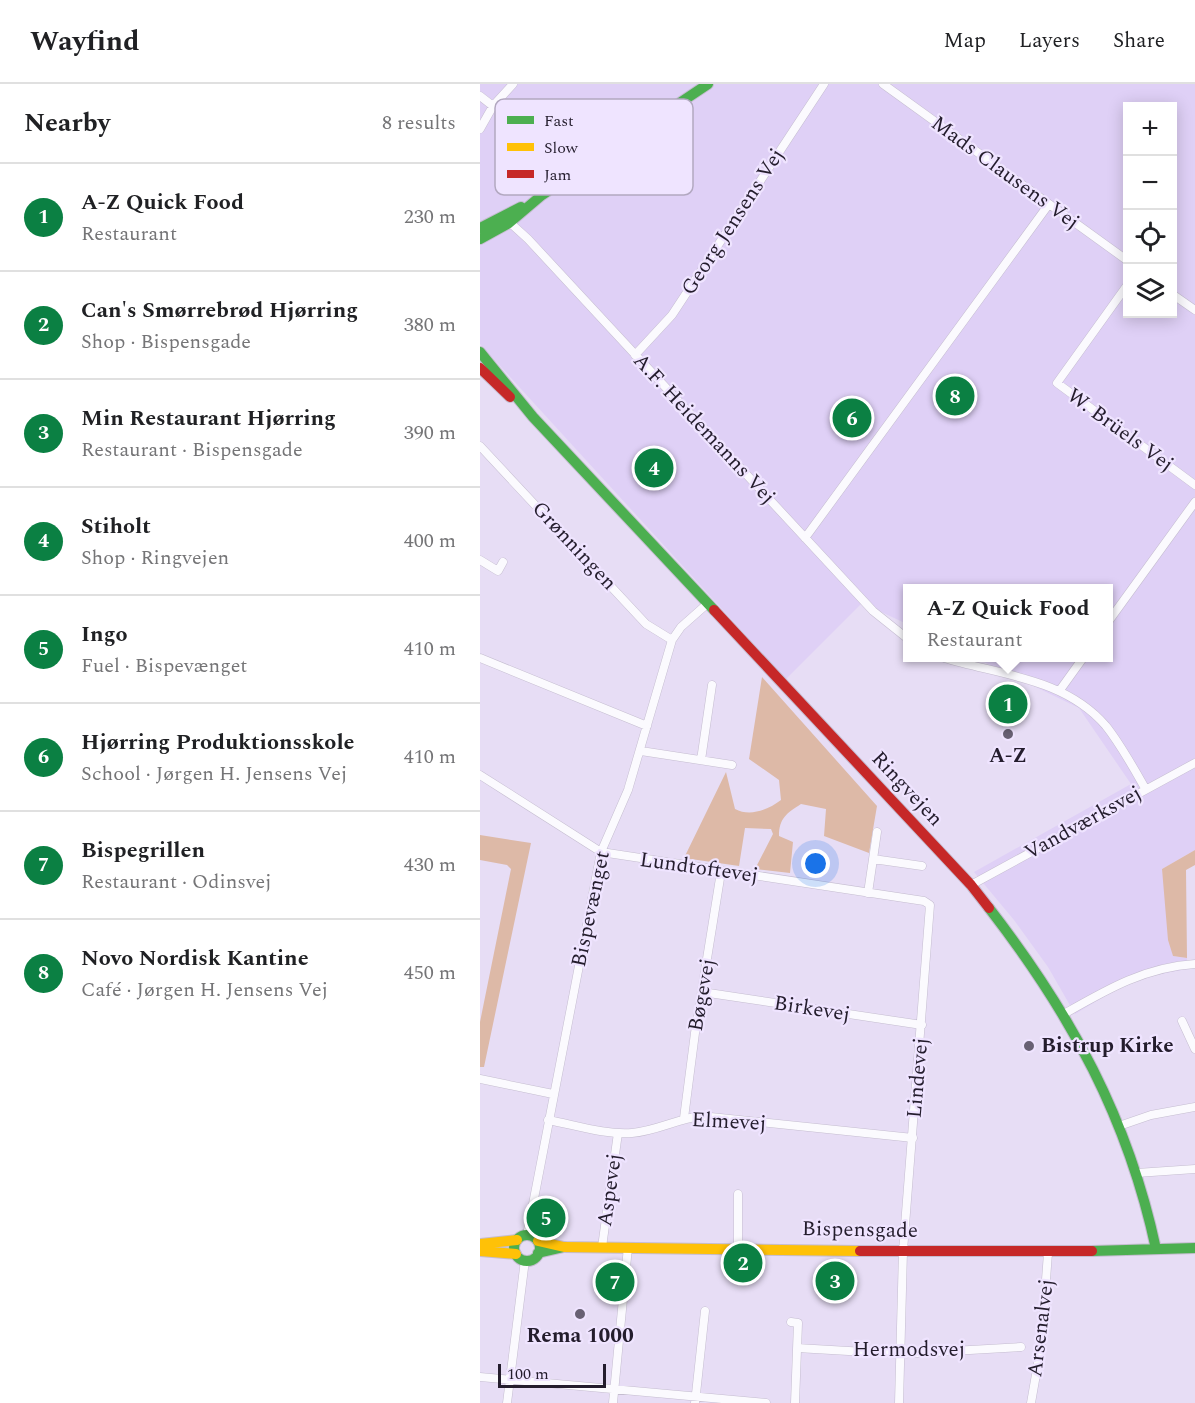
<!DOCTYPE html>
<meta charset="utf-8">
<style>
body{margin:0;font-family:Spectral,serif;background:#f2f2f2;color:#202124}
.controls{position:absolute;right:18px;top:18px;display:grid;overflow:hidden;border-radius:0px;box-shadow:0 3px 15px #0003}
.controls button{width:54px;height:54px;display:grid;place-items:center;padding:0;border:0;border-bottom:2px solid #e0e0e0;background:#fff;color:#202124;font:30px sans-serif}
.scale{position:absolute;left:18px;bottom:15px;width:108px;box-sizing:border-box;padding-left:6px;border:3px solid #241d2d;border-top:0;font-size:16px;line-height:21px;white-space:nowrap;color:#241d2d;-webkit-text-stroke:4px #efe4ff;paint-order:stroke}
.you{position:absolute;left:336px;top:780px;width:21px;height:21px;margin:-15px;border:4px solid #fff;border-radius:50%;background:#1a73e8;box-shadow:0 0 0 9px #1a73e833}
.badge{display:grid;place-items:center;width:39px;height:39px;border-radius:50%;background:#0b8043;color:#fff;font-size:20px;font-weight:700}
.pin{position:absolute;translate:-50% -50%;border:3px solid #fff;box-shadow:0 2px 6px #0006}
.popup{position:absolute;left:423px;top:500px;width:210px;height:78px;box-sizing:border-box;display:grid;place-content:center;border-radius:0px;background:#fff;filter:drop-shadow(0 2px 4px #0005);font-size:20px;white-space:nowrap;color:#757577}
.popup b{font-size:22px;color:#202124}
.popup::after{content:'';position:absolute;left:50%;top:100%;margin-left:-12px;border:12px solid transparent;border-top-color:#fff}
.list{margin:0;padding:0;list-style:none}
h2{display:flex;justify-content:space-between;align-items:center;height:78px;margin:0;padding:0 24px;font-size:26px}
h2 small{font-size:20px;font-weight:400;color:#757577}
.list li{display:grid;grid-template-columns:39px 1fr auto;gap:18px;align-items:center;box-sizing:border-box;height:108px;padding:0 24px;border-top:2px solid #e0e0e0}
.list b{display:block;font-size:22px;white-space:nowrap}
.list p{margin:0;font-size:20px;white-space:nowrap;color:#757577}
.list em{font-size:20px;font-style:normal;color:#757577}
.icon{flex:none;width:33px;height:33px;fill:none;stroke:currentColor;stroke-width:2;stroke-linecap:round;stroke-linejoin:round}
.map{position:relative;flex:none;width:715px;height:1319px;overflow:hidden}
header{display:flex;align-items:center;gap:36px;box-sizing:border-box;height:84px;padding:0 30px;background:#fff;border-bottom:2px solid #e0e0e0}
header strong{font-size:28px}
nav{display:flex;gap:33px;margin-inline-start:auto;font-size:21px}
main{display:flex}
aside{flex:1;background:#fff}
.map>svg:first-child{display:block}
.built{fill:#dfd0f6;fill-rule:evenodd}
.green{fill:#ddb9a7}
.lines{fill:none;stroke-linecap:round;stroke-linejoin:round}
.street-casing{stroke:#c5bdd0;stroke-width:9}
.fast-casing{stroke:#c5bdd0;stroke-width:12}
.slow-casing{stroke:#c5bdd0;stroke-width:12}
.jam-casing{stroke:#c5bdd0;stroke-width:12}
.street{stroke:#fbfafe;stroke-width:8}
.fast{stroke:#4caf50;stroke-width:10}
.slow{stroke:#ffc107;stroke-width:10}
.jam{stroke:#c62828;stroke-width:10}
.poi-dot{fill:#686073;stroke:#efe4ff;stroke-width:2}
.labels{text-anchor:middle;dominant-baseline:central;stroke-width:4.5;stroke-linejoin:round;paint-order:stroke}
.street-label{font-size:21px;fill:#241d2d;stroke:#efe4ff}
.poi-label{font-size:21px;font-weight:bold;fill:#241d2d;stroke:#efe4ff}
.key{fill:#efe4ff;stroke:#b2a8c0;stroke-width:1.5}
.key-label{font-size:16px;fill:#241d2d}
</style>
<header>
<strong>Wayfind</strong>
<nav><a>Map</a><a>Layers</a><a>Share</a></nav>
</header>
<main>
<aside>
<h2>Nearby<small>8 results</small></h2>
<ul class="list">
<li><span class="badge">1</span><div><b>A-Z Quick Food</b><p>Restaurant</p></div><em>230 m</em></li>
<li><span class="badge">2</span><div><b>Can's Smørrebrød Hjørring</b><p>Shop · Bispensgade</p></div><em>380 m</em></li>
<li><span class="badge">3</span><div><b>Min Restaurant Hjørring</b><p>Restaurant · Bispensgade</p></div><em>390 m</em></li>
<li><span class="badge">4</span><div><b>Stiholt</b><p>Shop · Ringvejen</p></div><em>400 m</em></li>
<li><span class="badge">5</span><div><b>Ingo</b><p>Fuel · Bispevænget</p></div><em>410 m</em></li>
<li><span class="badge">6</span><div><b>Hjørring Produktionsskole</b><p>School · Jørgen H. Jensens Vej</p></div><em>410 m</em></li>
<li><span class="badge">7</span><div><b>Bispegrillen</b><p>Restaurant · Odinsvej</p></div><em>430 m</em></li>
<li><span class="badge">8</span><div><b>Novo Nordisk Kantine</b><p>Café · Jørgen H. Jensens Vej</p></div><em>450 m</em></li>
</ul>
</aside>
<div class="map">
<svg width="715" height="1319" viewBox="0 0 715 1319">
<rect width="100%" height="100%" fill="#e7ddf5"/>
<path class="built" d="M 0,0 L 715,0 L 715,766 L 682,785 L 693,872 L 707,874 L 707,885 L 671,892 L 640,903 L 595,930 L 568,883 L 534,836 L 494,788 L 651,700 L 599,624 L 496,574 L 628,574 L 628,504 L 428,504 L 427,540 L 382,519 L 306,595 L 0,260 ZM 648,22 L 692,22 L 692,230 L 648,230 Z"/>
<path class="green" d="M 282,593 L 397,722 L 389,769 L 344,752 L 346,725 L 321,720 C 307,729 299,734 299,752 L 313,758 L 310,789 L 275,785 L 293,750 L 291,745 L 265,744 L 259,782 L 204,774 L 246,688 L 255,725 C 270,733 288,726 301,716 L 299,696 L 269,675 Z
M 0,751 L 51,759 L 4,983 L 0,983 L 0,938 L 31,785 L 27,781 L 0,776 Z
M 715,766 L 715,781 L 706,786 L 707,874 L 693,872 L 688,856 L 682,785 Z"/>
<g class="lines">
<g class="street-casing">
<path id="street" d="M 403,0 L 648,177
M 0,12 L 13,22
M 0,45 L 13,22 L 33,0
M 27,136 L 48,155 L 393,527 L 428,555
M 648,200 L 577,299 L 715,401
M 692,210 L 715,226
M 155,271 L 192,231 L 344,0
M 0,362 L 166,540 L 192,556
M 325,454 L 569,120
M 0,476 L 18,487 L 23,478
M 628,538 L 715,418
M 0,574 L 167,642
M 464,574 C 520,591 585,594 626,642 C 641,661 653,683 665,704
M 580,606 L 603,574
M 161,667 L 252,681
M 221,676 L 232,601
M 0,691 L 121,768 L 444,817 L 450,821 L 423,1167 L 419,1319
M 393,775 L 442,782
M 491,801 L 715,679
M 388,809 L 397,748
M 222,908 L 442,941
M 584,930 C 626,906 665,883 715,880
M 702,937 L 715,965
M 0,995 L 73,1010
M 204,1034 L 215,949 L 241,788
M 68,1036 C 95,1041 125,1051 152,1049 C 176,1047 197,1035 221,1032 L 433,1054
M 639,1042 L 671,1031 L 715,1023
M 657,1089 L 715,1085
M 47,1151 L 121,768 L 148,706 L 192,556 L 201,543 L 227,520
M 122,1163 L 138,1049
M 258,1163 L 258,1110
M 311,1238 L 318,1239 L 315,1319
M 317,1264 L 420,1270 L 541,1263
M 0,1293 L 286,1319
M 27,1319 L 45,1176
M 133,1319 L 148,1163
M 215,1319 L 225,1227
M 551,1319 L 561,1262 L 568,1169"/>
</g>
<g class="fast-casing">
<path id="fast" d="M 0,144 L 41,123
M 0,155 L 29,139 L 62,111 L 228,0
M 0,268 L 53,333 L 234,526
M 509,824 C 591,930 648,1034 676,1165
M34 1164a13 13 0 1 1 26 0a13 13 0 1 1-26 0Z
M 612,1167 L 715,1164
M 58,1169 L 84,1163"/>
</g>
<g class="slow-casing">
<path id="slow" d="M 58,1157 L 84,1163 L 380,1167
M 0,1160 L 37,1156
M 0,1167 L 36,1170"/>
</g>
<g class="jam-casing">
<path id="jam" d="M 0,284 L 30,313
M 234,526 L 491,801 L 509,824
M 380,1167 L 612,1167"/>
</g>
<use href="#street" class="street"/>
<use href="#fast" class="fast"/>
<use href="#slow" class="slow"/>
<use href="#jam" class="jam"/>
</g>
<g class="poi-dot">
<circle cx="528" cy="650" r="6"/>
<circle cx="549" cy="962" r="6"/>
<circle cx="100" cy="1230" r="6"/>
</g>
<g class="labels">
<g class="street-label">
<text transform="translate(525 89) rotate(36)">Mads Clausens Vej</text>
<text transform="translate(253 138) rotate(-57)">Georg Jensens Vej</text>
<text transform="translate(224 345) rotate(47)">A.F. Heidemanns Vej</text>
<text transform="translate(640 346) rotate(36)">W. Brüels Vej</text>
<text transform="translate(94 462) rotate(47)">Grønningen</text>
<text transform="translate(427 705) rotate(47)">Ringvejen</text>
<text transform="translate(603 739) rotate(-29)">Vandværksvej</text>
<text transform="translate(219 784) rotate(8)">Lundtoftevej</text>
<text transform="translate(111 825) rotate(-78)">Bispevænget</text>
<text transform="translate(222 911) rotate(-80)">Bøgevej</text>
<text transform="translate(332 925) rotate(9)">Birkevej</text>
<text transform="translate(438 994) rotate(-85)">Lindevej</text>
<text transform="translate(249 1038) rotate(3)">Elmevej</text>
<text transform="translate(130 1106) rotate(-82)">Aspevej</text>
<text transform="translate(380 1146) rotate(1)">Bispensgade</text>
<text transform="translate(561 1244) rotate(-83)">Arsenalvej</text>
<text x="429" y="1266">Hermodsvej</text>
</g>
<g class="poi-label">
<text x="528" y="672">A-Z</text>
<text x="561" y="962" text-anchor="start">Bistrup Kirke</text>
<text x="100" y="1252">Rema 1000</text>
</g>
</g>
<rect x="15" y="15" width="198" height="96" rx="9" class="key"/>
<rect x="27" y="32" width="27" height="8" fill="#4caf50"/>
<rect x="27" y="59" width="27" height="8" fill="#ffc107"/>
<rect x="27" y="86" width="27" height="8" fill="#c62828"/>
<g class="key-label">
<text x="64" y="42">Fast</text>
<text x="64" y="69">Slow</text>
<text x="64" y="96">Jam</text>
</g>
</svg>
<div class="controls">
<button>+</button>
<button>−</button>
<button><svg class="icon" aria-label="locate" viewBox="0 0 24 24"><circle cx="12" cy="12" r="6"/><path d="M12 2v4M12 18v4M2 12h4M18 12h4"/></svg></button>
<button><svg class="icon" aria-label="layers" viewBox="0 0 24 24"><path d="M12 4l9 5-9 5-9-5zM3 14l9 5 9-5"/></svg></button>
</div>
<div class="scale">100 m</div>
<div class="you"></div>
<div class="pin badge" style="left:528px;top:620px">1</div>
<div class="popup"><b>A-Z Quick Food</b>Restaurant</div>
<div class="pin badge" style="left:263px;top:1179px">2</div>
<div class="pin badge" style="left:355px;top:1197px">3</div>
<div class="pin badge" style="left:174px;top:384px">4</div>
<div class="pin badge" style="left:66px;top:1134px">5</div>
<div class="pin badge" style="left:372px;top:334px">6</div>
<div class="pin badge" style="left:135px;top:1198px">7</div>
<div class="pin badge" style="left:475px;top:312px">8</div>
</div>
</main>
